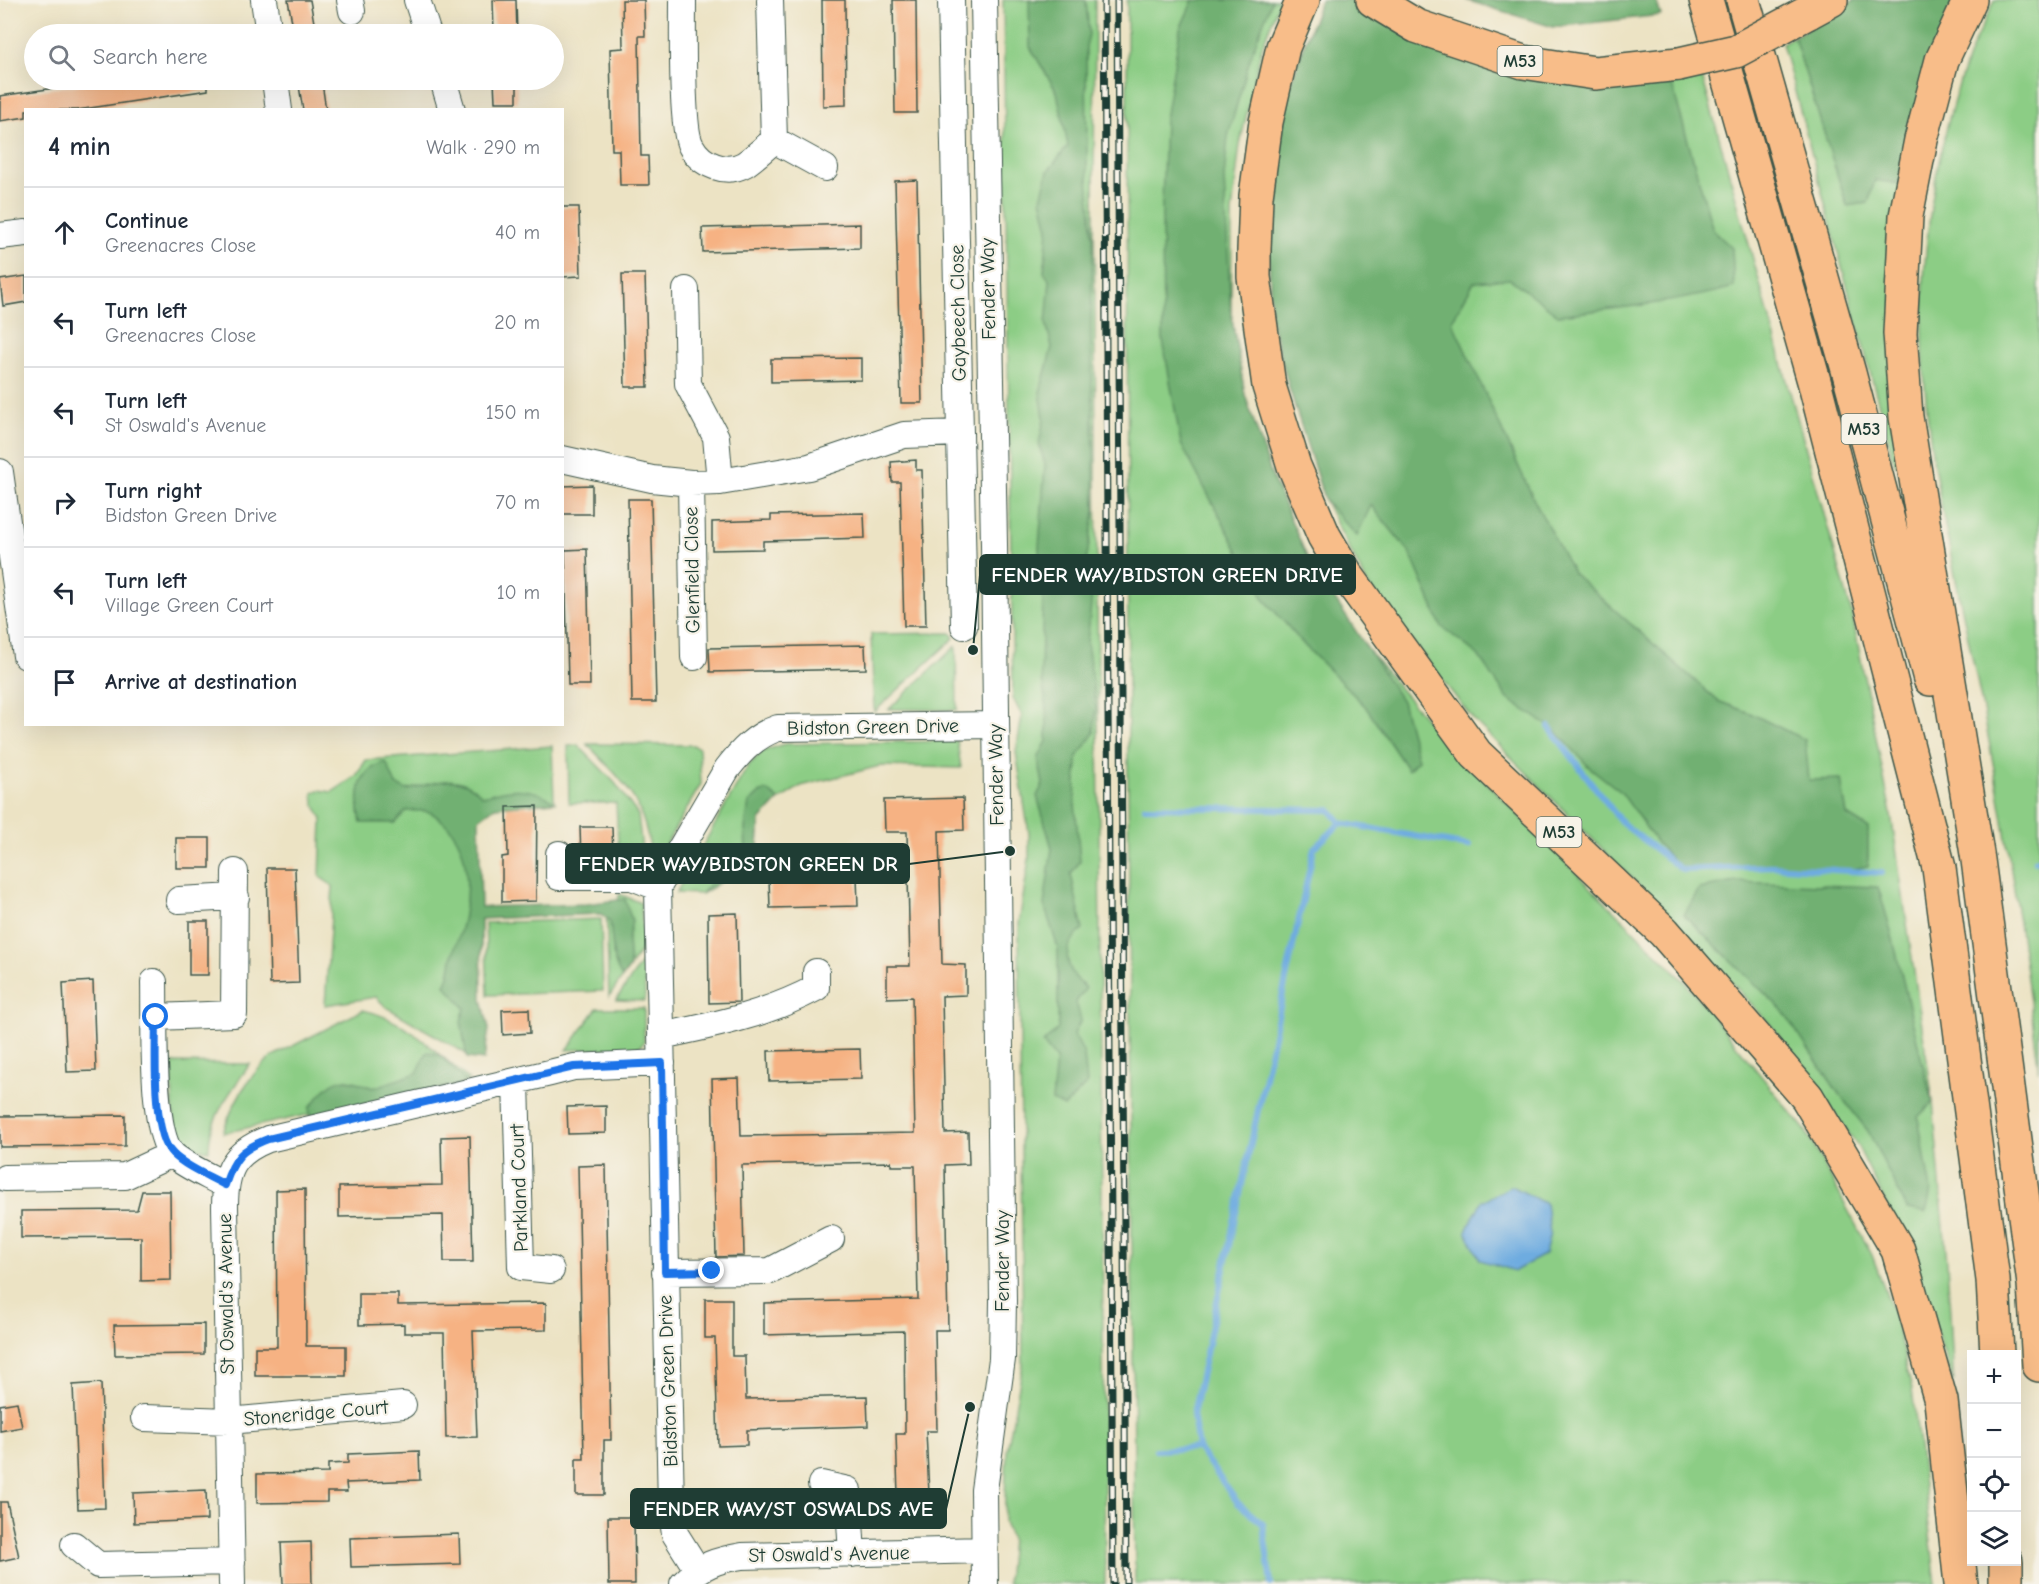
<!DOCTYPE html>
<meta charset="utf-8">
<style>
body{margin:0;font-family:"Comic Neue",sans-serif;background:#f2f2f3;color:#1f2937}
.controls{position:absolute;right:18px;bottom:18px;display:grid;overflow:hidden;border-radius:0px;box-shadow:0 6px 24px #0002}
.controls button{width:54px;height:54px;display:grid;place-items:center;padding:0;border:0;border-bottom:2px solid #e0e1e3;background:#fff;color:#1f2937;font:30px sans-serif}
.stop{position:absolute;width:18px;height:18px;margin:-14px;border:4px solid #1a73e8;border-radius:50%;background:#fff}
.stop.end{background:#1a73e8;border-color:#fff;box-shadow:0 2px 6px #0008}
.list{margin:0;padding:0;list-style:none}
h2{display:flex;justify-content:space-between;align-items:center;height:78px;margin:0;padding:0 24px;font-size:26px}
h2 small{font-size:20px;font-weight:400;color:#747a83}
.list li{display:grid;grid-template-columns:39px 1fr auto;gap:18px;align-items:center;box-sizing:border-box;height:90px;padding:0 24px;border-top:2px solid #e0e1e3}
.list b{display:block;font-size:22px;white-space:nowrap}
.list p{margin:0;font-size:20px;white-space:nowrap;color:#747a83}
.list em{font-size:20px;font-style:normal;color:#747a83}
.icon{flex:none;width:33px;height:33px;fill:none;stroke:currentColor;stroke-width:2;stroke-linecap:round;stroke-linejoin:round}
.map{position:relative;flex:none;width:2039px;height:1584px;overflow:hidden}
.search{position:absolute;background:#fff;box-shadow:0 6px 24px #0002;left:24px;top:24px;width:540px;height:66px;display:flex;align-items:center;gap:15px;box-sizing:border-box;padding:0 21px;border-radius:33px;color:#747a83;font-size:22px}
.panel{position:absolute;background:#fff;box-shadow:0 6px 24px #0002;left:24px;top:108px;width:540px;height:618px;border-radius:0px}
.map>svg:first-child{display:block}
.green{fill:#8ccd85;stroke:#56855c;stroke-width:1.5}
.forest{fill:#71b072;stroke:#487653;stroke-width:1.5}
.water{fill:#6eace0;stroke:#46748a;stroke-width:1.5}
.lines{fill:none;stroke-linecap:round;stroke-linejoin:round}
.stream{stroke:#6eace0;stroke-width:6}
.building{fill:#f6b283}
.minor-casing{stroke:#3e564a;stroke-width:28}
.highway-casing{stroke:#3e564a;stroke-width:36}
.minor{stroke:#fff;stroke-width:26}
.highway{stroke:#f8bd89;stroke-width:33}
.rail-casing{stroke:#1f3d34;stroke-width:7}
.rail{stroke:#f7f3e8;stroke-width:4.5;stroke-dasharray:14;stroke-linecap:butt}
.highway-bridge-casing{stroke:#3e564a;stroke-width:36;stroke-linecap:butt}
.highway-bridge{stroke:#f8bd89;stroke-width:33}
.route{stroke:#1a73e8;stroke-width:8}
.labels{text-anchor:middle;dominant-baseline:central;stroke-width:4.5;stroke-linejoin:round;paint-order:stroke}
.shield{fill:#f7f3e8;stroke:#60746a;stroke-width:1.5}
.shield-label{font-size:18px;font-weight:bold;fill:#1f3d34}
.street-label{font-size:20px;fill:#1f3d34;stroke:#f7f3e8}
.leader{fill:none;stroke:#1f3d34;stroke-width:2}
.callout-dot{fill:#1f3d34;stroke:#f7f3e8;stroke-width:2}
.callout{fill:#1f3d34;stroke:#1f3d34;stroke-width:2}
.callout-label{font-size:21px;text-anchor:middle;font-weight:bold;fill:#fff}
</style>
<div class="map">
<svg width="2039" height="1584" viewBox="0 0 2039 1584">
<rect width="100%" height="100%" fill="#f7f3e8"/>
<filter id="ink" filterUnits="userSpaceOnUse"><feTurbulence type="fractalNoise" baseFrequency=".0167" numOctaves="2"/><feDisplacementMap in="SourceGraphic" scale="12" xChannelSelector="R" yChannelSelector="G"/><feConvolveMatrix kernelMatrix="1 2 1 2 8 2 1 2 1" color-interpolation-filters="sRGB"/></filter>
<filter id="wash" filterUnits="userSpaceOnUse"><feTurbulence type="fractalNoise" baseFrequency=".008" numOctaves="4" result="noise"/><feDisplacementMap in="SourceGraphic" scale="24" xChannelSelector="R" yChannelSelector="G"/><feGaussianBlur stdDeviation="1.35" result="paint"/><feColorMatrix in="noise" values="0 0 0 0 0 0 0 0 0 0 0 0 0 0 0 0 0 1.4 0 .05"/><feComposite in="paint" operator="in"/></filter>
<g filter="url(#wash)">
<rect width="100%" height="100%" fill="#ece3c4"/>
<path class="green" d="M 1003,0 L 1095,0 L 1094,201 L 1105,1584 L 1007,1584 L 1011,1539 L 1004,1522 L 1007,1451 L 1023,1364 L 1019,923 L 1029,859 L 1029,834 L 1016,752 L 1022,716 L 1013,698 Z
M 1127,0 L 1280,0 L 1261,50 L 1240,144 L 1232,212 L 1231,313 L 1245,395 L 1273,479 L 1307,557 L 1357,636 L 1401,690 L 1444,740 L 1685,982 L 1805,1130 L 1872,1255 L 1894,1315 L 1912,1389 L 1936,1584 L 1135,1584 L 1128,778 Z
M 1321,0 L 1354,0 L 1403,30 L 1473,58 L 1700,69 L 1852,614 L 1891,814 L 1933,1102 L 1947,1263 L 1954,1383 L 1908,1248 L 1857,1145 L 1775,1030 L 1695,942 L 1473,719 L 1368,585 L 1325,501 L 1289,387 L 1298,60 Z
M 1855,0 L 1916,106 L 1900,463 L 1895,465 L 1782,43 L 1811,28 Z
M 1995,0 L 2039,0 L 2039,1073 C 2025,956 2008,841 1986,725 C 1968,632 1945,539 1931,445 C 1913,314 1924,178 1969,55 C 1976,36 1987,18 1995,0 Z
M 951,633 L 954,638 L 874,712 L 871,634 Z
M 956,646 L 957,710 L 889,709 Z
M 957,741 L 961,768 L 880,766 L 801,786 L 779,800 L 760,820 L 757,857 L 702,894 L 676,893 L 748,766 L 763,751 L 785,744 Z
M 587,744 L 693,745 L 699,748 L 701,784 L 657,860 L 652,864 C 646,803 628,786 587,744 Z
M 578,745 L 615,783 L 638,815 L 644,867 L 619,860 L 616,803 L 569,803 L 568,746 Z
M 552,746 L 554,801 L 494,806 L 476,817 L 475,1059 L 386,1007 L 376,997 L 325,1005 L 333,886 L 320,877 L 322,819 L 314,803 L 313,793 L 319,790 L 332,792 L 356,776 L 366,760 Z
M 619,894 L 641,903 L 643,947 L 609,997 L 606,904 L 618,904 Z
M 601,919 L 603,991 L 488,995 L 485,923 Z
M 644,959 L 645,1001 L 616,1000 Z
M 597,1008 L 644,1008 L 644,1042 L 639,1047 L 632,1048 L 567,1050 Z
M 363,1010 C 404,1018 438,1053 469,1080 L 223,1133 C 233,1103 247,1076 273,1056 Z
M 172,1063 L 250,1064 C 233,1089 208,1118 209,1150 C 200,1149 190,1149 183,1142 C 170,1130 173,1082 172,1063 Z"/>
<path class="forest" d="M 1029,0 L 1086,0 L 1089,34 L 1086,46 L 1087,165 L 1093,239 L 1091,326 L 1095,511 L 1083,578 L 1092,595 L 1087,643 L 1096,706 L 1094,733 L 1077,758 L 1075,803 L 1080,861 L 1071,874 L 1083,930 C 1059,947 1065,971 1086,988 L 1076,1002 L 1081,1020 L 1074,1034 L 1084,1054 L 1087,1084 L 1064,1107 L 1052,1101 L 1056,1059 L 1043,1043 L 1058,1029 L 1058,948 L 1044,905 L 1052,848 L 1037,796 L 1043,784 L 1038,758 L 1047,741 L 1047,711 L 1041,673 L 1043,593 L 1039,548 L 1045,465 L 1039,444 L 1044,418 L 1040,392 L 1052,347 L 1046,323 L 1050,281 L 1044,272 L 1048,229 L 1041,199 L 1048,171 L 1068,146 L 1057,92 L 1030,47 Z
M 1193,0 L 1272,0 L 1251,55 L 1228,136 L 1224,178 L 1231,313 L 1245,395 L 1273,479 L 1307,557 L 1402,701 L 1418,760 L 1408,770 L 1365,706 L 1305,646 L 1264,599 L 1181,444 L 1163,341 L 1162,205 L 1165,120 L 1180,29 Z
M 1321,0 L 1354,0 L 1403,30 L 1665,75 L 1673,88 L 1713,230 L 1732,248 L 1734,287 C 1676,303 1617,308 1558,315 L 1510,279 L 1474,282 L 1452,321 L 1534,500 L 1573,573 L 1718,701 L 1750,713 L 1805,740 L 1809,780 L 1841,779 L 1847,815 L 1868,828 L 1868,866 L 1841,872 L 1771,866 L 1682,870 L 1657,843 L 1621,792 L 1589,767 L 1556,731 L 1508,699 L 1478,655 L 1441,626 L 1410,553 L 1371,505 L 1357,536 L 1325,501 L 1289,387 L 1271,320 L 1269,255 L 1279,116 Z
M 1466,0 L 1656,0 L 1661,15 L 1553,27 Z
M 1855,0 L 1956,0 L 1898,184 L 1875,180 L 1868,203 L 1847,206 L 1794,37 Z
M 386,762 L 396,785 L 407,790 C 437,782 458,771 483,796 C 509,788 532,785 555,802 L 495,807 L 479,819 L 481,907 L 586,904 L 625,899 L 632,921 L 628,940 L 630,967 L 622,978 L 614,961 L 610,921 L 601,914 L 481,919 L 482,999 L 489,1029 L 484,1060 L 467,1058 L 461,1021 L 465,1008 L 445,985 C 452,973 450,963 454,950 C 469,912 477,847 441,820 C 437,817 433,813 429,812 C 422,810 413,811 406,811 L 395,823 L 361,823 C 356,797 356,769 386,762 Z
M 768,791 L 779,800 L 760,820 L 757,857 L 702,894 L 709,884 L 746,854 L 745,828 L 749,803 L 761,792 Z
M 1736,882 L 1878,887 C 1901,958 1912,1031 1933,1102 L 1918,1117 L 1931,1191 L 1926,1212 L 1907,1209 L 1868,1131 L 1839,1094 L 1782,1010 L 1684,915 L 1699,889 Z
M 427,1052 L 440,1055 L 467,1083 L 310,1116 L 309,1108 C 333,1080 336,1072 373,1088 L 417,1073 Z"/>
<path class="water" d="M 1512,1186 L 1546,1204 L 1550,1233 L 1545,1254 L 1515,1271 L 1480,1260 L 1466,1231 L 1482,1201 Z"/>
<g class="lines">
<path class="stream" d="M 1549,727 L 1622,823 L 1682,870 L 1771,866 L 1882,873
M 1145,807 L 1330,810 L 1341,823 L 1314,848 L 1193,1414 L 1198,1448 L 1238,1503 L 1263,1524 L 1271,1584
M 1341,823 L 1469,846
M 2035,861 L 2039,860
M 1156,1450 L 1198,1448"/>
</g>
<g id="blocks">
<path class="building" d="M 288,0 L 310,0 L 316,34 L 294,34 Z
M 493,0 L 516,0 L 517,34 L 494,34 Z
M 622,0 L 644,0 L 645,36 L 639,36 L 641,156 L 648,156 L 649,185 L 620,185 L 619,150 L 612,150 L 610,49 L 623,48 Z
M 822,0 L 845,0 L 846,105 L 823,106 Z
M 893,0 L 916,0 L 917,113 L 895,113 Z
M 110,80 L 208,80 L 208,90 L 77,110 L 26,110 L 26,117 L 0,121 L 0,96 Z
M 494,80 L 517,80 L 517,102 L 495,102 Z
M 322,83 L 326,110 L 303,110 L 299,86 Z
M 917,180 L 922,403 L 901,403 L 895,181 Z
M 562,207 L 579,207 L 581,276 L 562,277 Z
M 860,224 L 860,248 L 703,252 L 702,228 Z
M 622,274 L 645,274 L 648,387 L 625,387 Z
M 26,276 L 26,302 L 3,306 L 0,280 Z
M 861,358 L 861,380 L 771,382 L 771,359 Z
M 916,460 L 916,470 L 922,470 L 926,626 L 904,626 L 900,482 L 892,482 L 891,462 Z
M 592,485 L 592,514 L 563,514 L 562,486 Z
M 628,499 L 651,499 L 656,702 L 632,702 Z
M 864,513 L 865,538 L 763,541 L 763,549 L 712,550 L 712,522 L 771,520 L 771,515 Z
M 587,549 L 590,685 L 568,685 L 565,550 Z
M 865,645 L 866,669 L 710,672 L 709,648 Z
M 963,798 L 964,830 L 939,831 L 942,964 L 966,965 L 966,995 L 942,996 L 945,1133 L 968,1132 L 969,1164 L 945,1165 L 948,1330 L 935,1330 L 937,1431 L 926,1431 L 929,1494 L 898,1495 L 896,1434 L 905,1434 L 904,1331 L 764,1335 L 764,1303 L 918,1299 L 915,1166 L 891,1166 L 891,1162 L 742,1165 L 744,1256 L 716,1257 L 712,1079 L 739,1078 L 741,1136 L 915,1133 L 912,997 L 887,998 L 887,966 L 910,966 L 907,832 L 885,832 L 884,800 Z
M 537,806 L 536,901 L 502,902 L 502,857 L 508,856 L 507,807 Z
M 580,827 L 612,827 L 613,857 L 581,858 Z
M 176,838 L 210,838 L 210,868 L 176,868 Z
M 267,868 L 295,868 L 299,983 L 270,984 Z
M 857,876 L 858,906 L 770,908 L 769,878 Z
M 737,913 L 739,1002 L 709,1003 L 708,914 Z
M 189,921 L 208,921 L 208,975 L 189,975 Z
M 93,981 L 96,1071 L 67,1072 L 63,983 Z
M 529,1009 L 530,1033 L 503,1035 L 502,1010 Z
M 860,1049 L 861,1079 L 769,1081 L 768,1051 Z
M 606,1106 L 606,1133 L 568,1134 L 567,1107 Z
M 125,1115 L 125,1146 L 0,1147 L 0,1116 Z
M 470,1136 L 473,1262 L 444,1262 L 443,1215 L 339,1217 L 339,1187 L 442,1185 L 441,1137 Z
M 606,1165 L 611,1440 L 604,1440 L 604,1495 L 576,1495 L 576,1459 L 584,1459 L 578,1166 Z
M 305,1189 L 306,1346 L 346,1346 L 346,1376 L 255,1376 L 255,1347 L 277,1347 L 276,1190 Z
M 142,1191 L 170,1191 L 171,1280 L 141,1281 L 141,1237 L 21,1238 L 21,1211 L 137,1210 Z
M 359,1294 L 398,1294 L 398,1305 L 546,1303 L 546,1330 L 473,1331 L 477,1437 L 446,1438 L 444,1333 L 404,1333 L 404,1324 L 359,1325 Z
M 705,1299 L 732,1299 L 732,1356 L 745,1356 L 746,1399 L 867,1396 L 868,1426 L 747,1430 L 747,1445 L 718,1446 L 715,1338 L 705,1338 Z
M 204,1324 L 204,1354 L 115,1355 L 114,1325 Z
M 101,1383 L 105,1508 L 78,1509 L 73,1385 Z
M 17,1402 L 22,1427 L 0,1431 L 0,1405 Z
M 419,1451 L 420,1480 L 346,1483 L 347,1492 L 327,1492 L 327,1502 L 257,1503 L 257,1474 L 328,1473 L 328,1464 L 348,1463 L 348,1454 Z
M 206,1490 L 207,1520 L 134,1523 L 133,1493 Z
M 0,1502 L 7,1502 L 19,1557 L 0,1561 Z
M 608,1517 L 634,1517 L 635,1584 L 609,1584 Z
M 459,1534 L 460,1564 L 351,1567 L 350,1538 Z
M 311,1542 L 312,1584 L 283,1584 L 281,1543 Z"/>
</g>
</g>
<g filter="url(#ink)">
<use href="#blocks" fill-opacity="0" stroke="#3e564a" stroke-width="1.5"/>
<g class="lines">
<g class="minor-casing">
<path id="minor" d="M 264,0 L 269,34
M 350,0 L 352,11
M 417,0 L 428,34
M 683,0 C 683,26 681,129 691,146 C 701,165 726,175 745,164 C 755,157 765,148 774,140 L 770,0
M 951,0 L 964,626
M 984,0 L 994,544 L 1003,1301 L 1002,1359 L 984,1490 L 985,1584
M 275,80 L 279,110
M 443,80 L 452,110
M 774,140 L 825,168
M 0,236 L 26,233
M 686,290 L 688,384 L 716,437 L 720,482
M 562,459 L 652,479 L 691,483 L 720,482 L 809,467 L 904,435 L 960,433
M 0,472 L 26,656
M 691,483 L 694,657
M 559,854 L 559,877 L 632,877 L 658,887
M 179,900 L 236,897
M 154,982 C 155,1016 150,1133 173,1155 C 187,1167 209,1176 225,1185
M 156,1017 L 234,1014 L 235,872
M 661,1036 C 716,1025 767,1014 816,988 L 816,972
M 516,1081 L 521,1267 L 551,1270
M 5,1178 L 125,1176 L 172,1154
M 665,1272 L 770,1271 L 831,1239
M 144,1418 L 229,1421 L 403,1405
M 821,1484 L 848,1490 L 852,1554
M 74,1545 L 98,1565 L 232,1562
M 697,1569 L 675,1534 L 671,1507 L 658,887 L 727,769 C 741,751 756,735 778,728 L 996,725
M 232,1584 L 225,1207 C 225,1170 233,1153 268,1139 L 550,1073 L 574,1067 L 662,1063
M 683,1584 C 701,1565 717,1560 742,1556 L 984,1550"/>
</g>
<g class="highway-casing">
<path id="highway" d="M 1303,0 L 1283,47 L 1266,122 L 1256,196 L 1254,250 L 1254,277 L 1269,386 L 1294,466 L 1324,536 L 1348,577 L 1476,754 L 1664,932 L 1807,1097 L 1898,1250 L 1941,1401 L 1961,1584
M 1373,0 L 1416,26 L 1523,62 L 1595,73 L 1679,64
M 1706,0 L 1814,381 L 1939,868 L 1993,1280 L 1997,1354
M 1743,0 L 1849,373 L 1930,679
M 1970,0 L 1942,60 L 1921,140 L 1906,216 L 1900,333 L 1906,417 L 1978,860 L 2034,1284 L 2039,1365
M 1807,13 L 1831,0
M 2006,1584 L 2006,1562"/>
</g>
<use href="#minor" class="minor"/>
<use href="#highway" class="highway"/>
<g class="rail-casing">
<path id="rail" d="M 1104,0 L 1113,1584
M 1117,0 L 1126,1584"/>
</g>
<use href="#rail" class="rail"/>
<g class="highway-bridge-casing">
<path id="highway-bridge" d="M 1679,64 L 1736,51 L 1807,13"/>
</g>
<use href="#highway-bridge" class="highway-bridge"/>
</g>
</g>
<g class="lines" filter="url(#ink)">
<path class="route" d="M 156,1017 C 156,1047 151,1134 173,1154 C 186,1167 209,1176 225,1185 C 234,1158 241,1149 268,1139 L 574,1067 L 662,1063 L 665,1272 L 712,1271"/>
</g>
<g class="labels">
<g class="shield">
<rect x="1497.5" y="46" width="45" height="30" rx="4.5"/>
<rect x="1841.5" y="414" width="45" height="30" rx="4.5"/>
<rect x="1536.5" y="817" width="45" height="30" rx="4.5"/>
</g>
<g class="shield-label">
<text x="1520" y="61">M53</text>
<text x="1864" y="429">M53</text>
<text x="1559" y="832">M53</text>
</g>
<g class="street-label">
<text transform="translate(988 289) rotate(-91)">Fender Way</text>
<text transform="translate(958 313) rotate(-91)">Gaybeech Close</text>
<text transform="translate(692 570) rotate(-91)">Glenfield Close</text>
<text transform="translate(873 727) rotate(-1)">Bidston Green Drive</text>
<text transform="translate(996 775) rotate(-91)">Fender Way</text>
<text transform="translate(519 1188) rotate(-92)">Parkland Court</text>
<text transform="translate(1002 1261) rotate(-90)">Fender Way</text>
<text transform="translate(226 1294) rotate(-91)">St Oswald's Avenue</text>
<text transform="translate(668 1381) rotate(-92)">Bidston Green Drive</text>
<text transform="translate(316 1413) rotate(-5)">Stoneridge Court</text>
<text transform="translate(829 1554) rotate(-1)">St Oswald's Avenue</text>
</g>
</g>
<path class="leader" d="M973 650L980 575M1010 851L909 864M970 1407L946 1509"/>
<g class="callout-dot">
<circle cx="973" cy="650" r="6"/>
<circle cx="1010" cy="851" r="6"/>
<circle cx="970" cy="1407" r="6"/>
</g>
<g class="callout">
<rect x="980" y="555" width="375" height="39" rx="6"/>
<rect x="566" y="844" width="343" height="39" rx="6"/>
<rect x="631" y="1489" width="315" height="39" rx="6"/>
</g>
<g class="callout-label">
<text x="1167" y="582">FENDER WAY/BIDSTON GREEN DRIVE</text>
<text x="738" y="871">FENDER WAY/BIDSTON GREEN DR</text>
<text x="788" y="1516">FENDER WAY/ST OSWALDS AVE</text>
</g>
</svg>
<div class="controls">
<button>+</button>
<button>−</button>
<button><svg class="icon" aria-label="locate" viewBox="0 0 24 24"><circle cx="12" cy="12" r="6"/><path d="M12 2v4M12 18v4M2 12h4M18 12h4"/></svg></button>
<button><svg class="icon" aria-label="layers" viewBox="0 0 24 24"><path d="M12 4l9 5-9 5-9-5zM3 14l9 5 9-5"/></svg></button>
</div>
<div class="stop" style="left:156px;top:1017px"></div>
<div class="stop end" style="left:712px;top:1271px"></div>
<div class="search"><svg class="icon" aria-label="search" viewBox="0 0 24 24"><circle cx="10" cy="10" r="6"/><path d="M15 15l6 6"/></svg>Search here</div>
<section class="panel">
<h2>4 min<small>Walk · 290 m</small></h2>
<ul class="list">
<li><svg class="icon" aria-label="ahead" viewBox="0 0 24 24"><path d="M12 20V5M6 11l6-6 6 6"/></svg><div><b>Continue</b><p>Greenacres Close</p></div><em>40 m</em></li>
<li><svg class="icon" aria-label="left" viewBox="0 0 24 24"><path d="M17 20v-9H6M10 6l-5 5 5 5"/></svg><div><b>Turn left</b><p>Greenacres Close</p></div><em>20 m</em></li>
<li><svg class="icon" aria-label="left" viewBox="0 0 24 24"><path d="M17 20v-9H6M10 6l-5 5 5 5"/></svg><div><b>Turn left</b><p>St Oswald's Avenue</p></div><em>150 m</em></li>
<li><svg class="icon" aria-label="right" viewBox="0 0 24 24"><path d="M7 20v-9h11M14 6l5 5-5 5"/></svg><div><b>Turn right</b><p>Bidston Green Drive</p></div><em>70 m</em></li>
<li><svg class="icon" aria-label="left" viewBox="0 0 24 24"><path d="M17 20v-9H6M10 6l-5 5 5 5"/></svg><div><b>Turn left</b><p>Village Green Court</p></div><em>10 m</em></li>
<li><svg class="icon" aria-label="arrive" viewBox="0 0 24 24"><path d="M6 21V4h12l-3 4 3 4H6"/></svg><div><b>Arrive at destination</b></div></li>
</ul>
</section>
</div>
